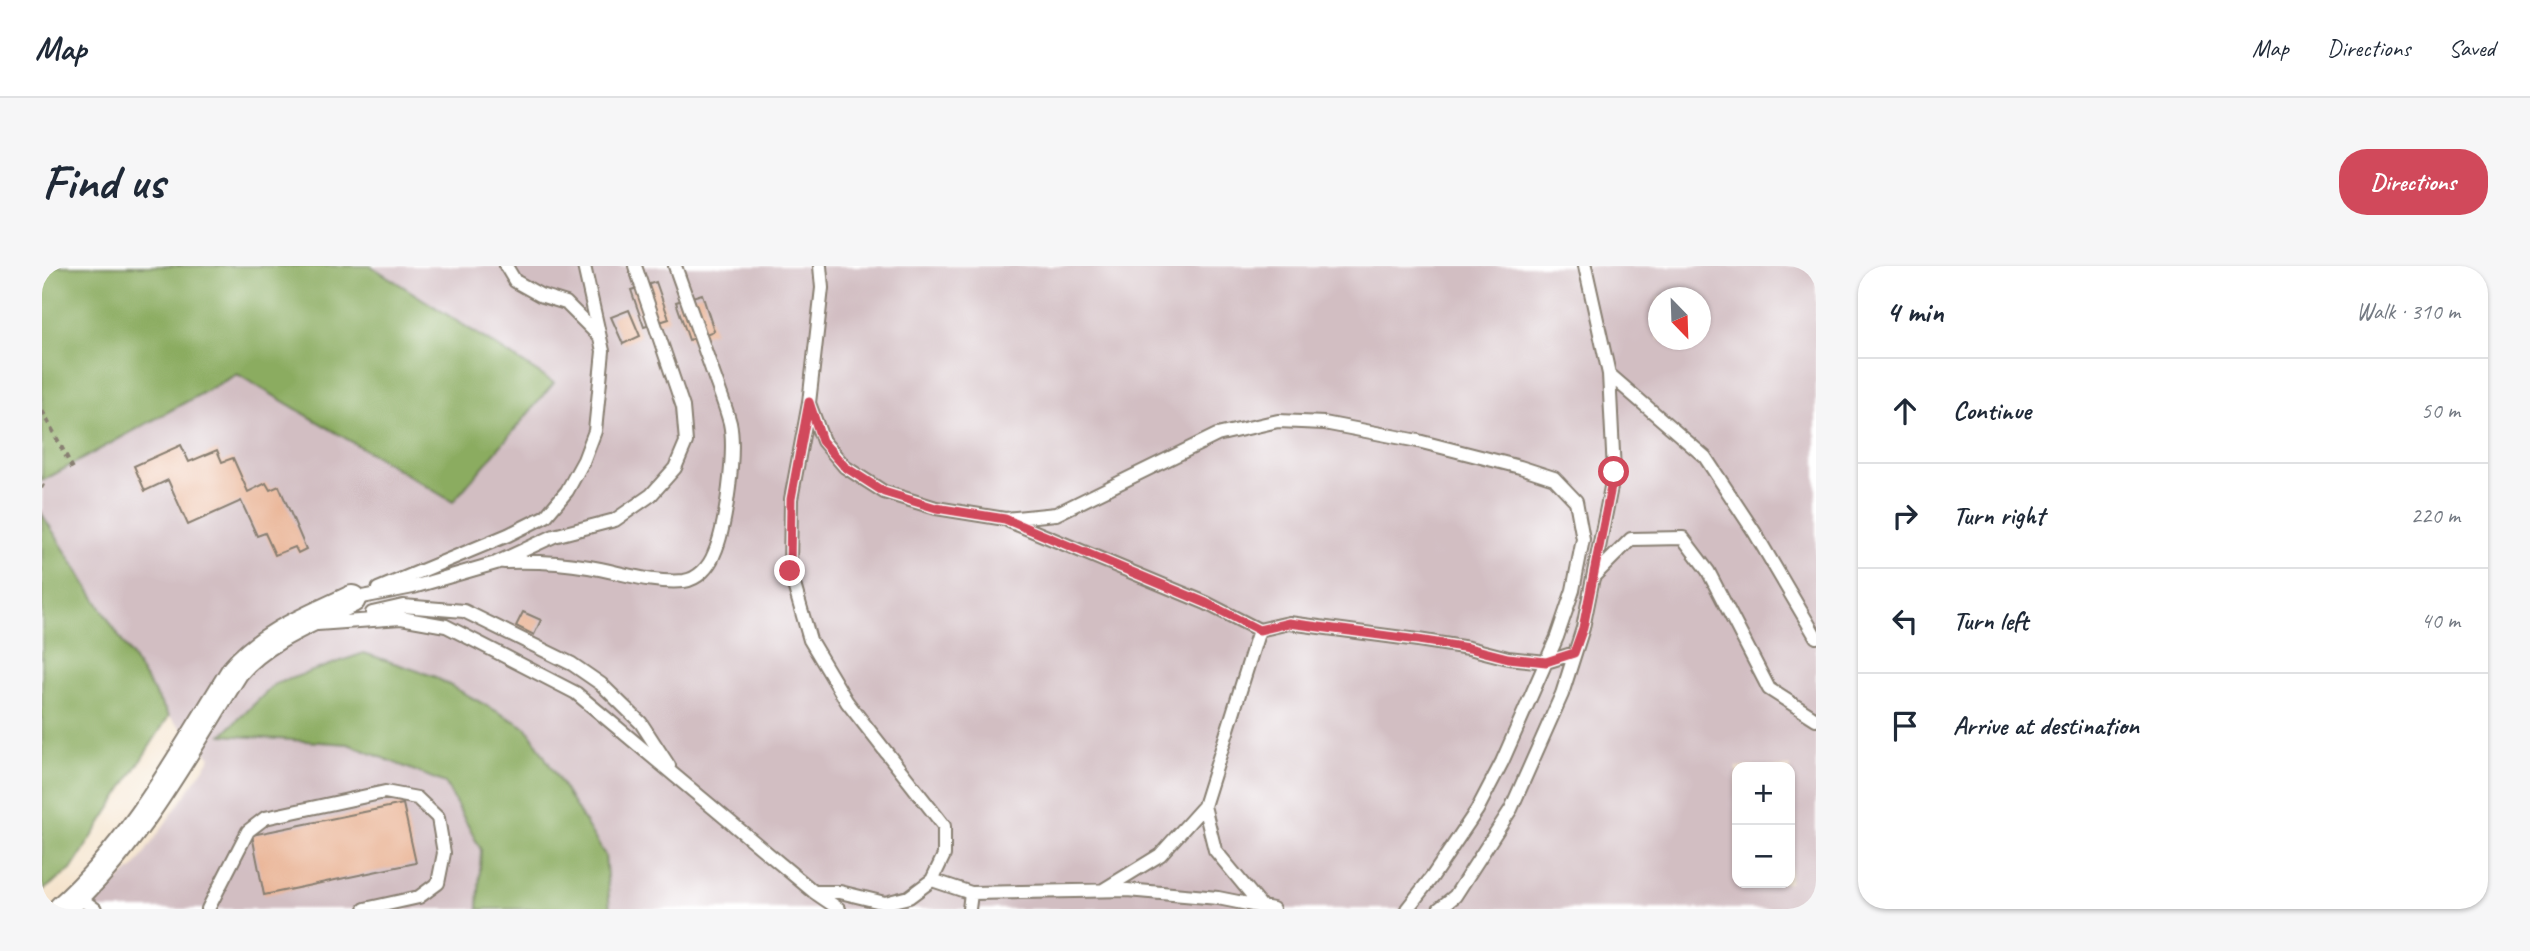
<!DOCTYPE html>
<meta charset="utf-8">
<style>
body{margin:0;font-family:Caveat,sans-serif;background:#f6f6f7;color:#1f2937}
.controls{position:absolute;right:21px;bottom:21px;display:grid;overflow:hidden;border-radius:14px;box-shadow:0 2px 5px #0004}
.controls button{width:63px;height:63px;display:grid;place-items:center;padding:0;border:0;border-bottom:2px solid #e0e1e3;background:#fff;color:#1f2937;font:35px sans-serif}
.compass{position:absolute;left:1606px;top:21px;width:63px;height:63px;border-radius:50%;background:#fff;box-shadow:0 2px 5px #0004;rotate:157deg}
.stop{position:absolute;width:21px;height:21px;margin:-16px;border:5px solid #d1495b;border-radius:50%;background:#fff}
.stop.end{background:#d1495b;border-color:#fff;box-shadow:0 2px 7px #0008}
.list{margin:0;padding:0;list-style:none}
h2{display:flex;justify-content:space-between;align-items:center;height:91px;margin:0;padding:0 28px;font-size:30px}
h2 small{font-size:23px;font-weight:400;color:#747a83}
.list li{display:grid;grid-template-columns:46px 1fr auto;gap:21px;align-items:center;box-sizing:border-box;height:105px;padding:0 28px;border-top:2px solid #e0e1e3}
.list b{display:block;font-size:26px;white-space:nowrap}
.list em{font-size:23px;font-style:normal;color:#747a83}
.icon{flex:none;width:38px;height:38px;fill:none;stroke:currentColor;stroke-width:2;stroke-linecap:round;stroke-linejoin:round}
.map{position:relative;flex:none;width:1774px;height:643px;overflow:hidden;border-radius:28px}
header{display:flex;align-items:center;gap:42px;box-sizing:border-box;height:98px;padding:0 35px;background:#fff;border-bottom:2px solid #e0e1e3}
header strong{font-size:33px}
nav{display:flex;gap:38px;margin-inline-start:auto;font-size:24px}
.intro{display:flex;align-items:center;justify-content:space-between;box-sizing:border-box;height:168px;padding:0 42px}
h1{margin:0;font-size:49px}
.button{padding:18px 32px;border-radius:28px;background:#d1495b;color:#fff;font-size:24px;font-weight:700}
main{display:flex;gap:42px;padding:0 42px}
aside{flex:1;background:#fff;border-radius:28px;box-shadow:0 2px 5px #0004}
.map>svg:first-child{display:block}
.industrial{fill:#d2bec2;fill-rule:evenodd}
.forest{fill:#8bac60;stroke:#54643e;stroke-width:2}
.building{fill:#eab698}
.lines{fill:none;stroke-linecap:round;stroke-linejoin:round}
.lane-casing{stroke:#887f72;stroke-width:16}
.street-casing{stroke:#887f72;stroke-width:30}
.path{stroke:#887f72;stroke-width:4.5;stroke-dasharray:5 5;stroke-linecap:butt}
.lane{stroke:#fff;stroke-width:12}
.street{stroke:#fff;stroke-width:26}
.route{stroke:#d1495b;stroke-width:9}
</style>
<header>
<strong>Map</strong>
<nav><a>Map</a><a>Directions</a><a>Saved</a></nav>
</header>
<div class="intro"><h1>Find us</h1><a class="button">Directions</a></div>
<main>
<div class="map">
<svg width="1774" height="643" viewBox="0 0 1774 643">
<rect width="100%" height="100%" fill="#fff"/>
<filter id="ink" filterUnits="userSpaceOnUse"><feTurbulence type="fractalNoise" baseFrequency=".0143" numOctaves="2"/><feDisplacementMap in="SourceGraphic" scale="14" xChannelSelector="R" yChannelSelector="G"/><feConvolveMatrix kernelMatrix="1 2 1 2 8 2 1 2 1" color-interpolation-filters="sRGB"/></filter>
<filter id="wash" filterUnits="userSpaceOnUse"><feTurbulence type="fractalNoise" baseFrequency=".00686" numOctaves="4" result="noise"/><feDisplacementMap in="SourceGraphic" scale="28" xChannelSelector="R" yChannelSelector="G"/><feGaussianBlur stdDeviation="1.57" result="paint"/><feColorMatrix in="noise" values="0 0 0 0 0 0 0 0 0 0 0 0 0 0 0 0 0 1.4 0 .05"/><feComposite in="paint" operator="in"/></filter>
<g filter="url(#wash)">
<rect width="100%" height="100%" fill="#f4e2c9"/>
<path class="industrial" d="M 329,0 L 1774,0 L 1774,643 L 568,643 L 563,589 L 485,462 L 181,469 L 306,478 L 403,517 L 439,584 L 436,643 L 43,643 L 93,601 L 169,491 L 127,450 L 0,248 L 0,215 L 195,108 L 412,236 ZM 1616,32 L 1658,32 L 1658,74 L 1616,74 ZM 1695,501 L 1748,501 L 1748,617 L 1695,617 Z"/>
<path class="forest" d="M 0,0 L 329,0 L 512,117 L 411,236 L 195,108 L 0,215 Z
M 0,248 L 127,450 L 29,604 L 0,625 Z
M 322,387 L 391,410 L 485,462 L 563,589 L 568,643 L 436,643 L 439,584 L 403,517 L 306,478 L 180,469 L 233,418 Z"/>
<g id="blocks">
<path class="building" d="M 614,16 L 627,53 L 602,61 L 589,24 Z
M 660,28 L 672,65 L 647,74 L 634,36 Z
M 587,44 L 598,70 L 581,78 L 569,51 Z
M 139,179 L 147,196 L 175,184 L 180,196 L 191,192 L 206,226 L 224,217 L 228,224 L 237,220 L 264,283 L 256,287 L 253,281 L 233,289 L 223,267 L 215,270 L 199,235 L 146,259 L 126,214 L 103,225 L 92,200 Z
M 481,346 L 499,354 L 492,369 L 474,360 Z
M 361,538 L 374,597 L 222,629 L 210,569 Z"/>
</g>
</g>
<g filter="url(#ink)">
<use href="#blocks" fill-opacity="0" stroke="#887f72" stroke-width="2"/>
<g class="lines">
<g class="lane-casing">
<path id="lane" d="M 464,0 L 473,15 L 498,29 L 524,37 L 557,70
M 1567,108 L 1663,191 L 1713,267 L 1774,371
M 767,137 L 781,175 L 803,201 L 842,226 L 894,242 L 963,253 L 1014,248 L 1175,169 L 1236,155 L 1282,157 L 1376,175 L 1478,201 L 1512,212 L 1534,235 L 1541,273 L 1531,324 L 1515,371 L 1460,496 L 1435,544 L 1390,611 L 1365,643
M 967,255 L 1164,337 L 1217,364 L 1247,357 L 1376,374 L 1427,382 L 1466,392 L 1504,396 L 1533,387
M 462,296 C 490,295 518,296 547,301 C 578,306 610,318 642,315 C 656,313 667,301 672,288 C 684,262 694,185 688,157 C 683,138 675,119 669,101 C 657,67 645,34 633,0
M 1552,310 L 1589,273 L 1641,272 L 1666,305 L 1727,423 L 1774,453
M 336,323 L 466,269 L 504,250 L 525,225 L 542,194 L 553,165 L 561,85 L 542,0
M 310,333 L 371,321 L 454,297 L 512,270 L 573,254 L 609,229 L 633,202 L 644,176 L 641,141 L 593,0
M 330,347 L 361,340 L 422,345 L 530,398 L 559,418 L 599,457 L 627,500
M 275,358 L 359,352 L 404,360 L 534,427 L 772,626 L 798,626 L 843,637 L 867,631 L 890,614 L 902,589 L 902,560 L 805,436 L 768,374 L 748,305 L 749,233 L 767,137 L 780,22 L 778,0
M 1217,364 L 1162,540 L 1173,584 L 1220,641
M 890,614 L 929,627 L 1085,624 L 1176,632 L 1231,643
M 1061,624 L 1118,589 L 1162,540
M 772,626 L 797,643
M 35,630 L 53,643
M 166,643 L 206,565 L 223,552 L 343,526 L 375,532 L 396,552 L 402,587 L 396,617 L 377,631 L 323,643
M 927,643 L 929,627
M 1397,643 L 1413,630 L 1469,543 L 1520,428 L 1541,362 L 1572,206 L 1567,108 L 1543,0"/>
</g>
<g class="street-casing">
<path id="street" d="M 20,643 C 93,578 141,488 193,405 C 222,370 269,353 310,333"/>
</g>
<path class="path" d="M 0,145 L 32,205
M 0,220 L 2,221"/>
<use href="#lane" class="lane"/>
<use href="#street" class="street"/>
</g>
</g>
<g class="lines" filter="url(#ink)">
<path class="route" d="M 748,305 L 749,233 L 767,136 L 780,175 L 803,201 L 842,226 L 894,242 L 963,253 L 1164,337 L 1217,364 L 1247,357 L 1376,374 L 1427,382 L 1466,392 L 1504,396 L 1532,387 L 1541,362 L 1572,206"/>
</g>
</svg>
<div class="controls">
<button>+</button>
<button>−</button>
</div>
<svg class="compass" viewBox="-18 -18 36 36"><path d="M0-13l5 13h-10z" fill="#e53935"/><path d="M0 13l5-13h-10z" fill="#747a83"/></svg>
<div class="stop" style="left:1572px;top:206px"></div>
<div class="stop end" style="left:748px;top:305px"></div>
</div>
<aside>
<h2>4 min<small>Walk · 310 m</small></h2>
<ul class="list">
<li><svg class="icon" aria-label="ahead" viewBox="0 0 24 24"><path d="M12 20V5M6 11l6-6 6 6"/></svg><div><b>Continue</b></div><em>50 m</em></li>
<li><svg class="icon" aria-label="right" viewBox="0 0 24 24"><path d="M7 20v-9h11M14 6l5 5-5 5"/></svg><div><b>Turn right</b></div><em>220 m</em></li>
<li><svg class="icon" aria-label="left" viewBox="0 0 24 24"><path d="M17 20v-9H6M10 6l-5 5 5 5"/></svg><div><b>Turn left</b></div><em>40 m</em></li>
<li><svg class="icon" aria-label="arrive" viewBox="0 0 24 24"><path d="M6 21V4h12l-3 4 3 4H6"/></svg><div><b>Arrive at destination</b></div></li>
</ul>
</aside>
</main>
